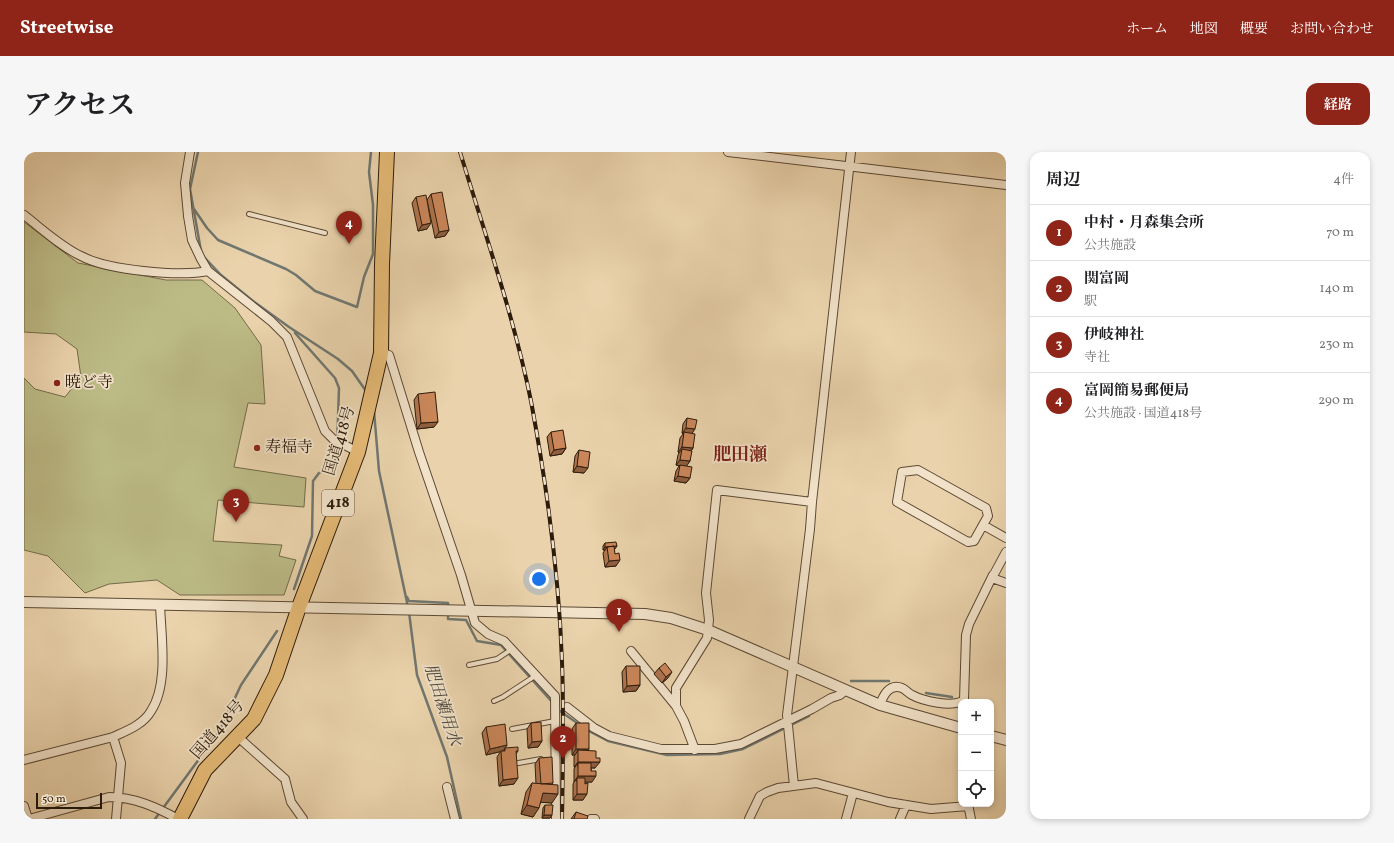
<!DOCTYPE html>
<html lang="ja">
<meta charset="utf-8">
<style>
body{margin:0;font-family:Vollkorn,"Noto Serif JP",serif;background:#f6f6f6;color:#202124}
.controls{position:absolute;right:12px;bottom:12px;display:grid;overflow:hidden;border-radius:8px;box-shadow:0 2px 6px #0003}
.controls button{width:36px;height:36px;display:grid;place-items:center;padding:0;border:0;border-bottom:1px solid #e0e0e0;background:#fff;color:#202124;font:20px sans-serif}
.scale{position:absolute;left:12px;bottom:10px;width:66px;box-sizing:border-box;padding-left:4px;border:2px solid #2d1b0c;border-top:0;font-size:11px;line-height:14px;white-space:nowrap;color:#2d1b0c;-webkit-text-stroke:3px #f1e2c9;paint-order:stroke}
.you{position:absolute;left:515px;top:427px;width:14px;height:14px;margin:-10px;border:3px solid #fff;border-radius:50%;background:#1a73e8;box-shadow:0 0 0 6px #1a73e833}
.badge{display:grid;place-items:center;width:26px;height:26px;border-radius:50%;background:#8f2418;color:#fff;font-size:13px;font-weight:700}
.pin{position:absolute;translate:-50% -33px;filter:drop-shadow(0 1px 2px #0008)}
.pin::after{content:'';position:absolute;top:21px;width:14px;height:12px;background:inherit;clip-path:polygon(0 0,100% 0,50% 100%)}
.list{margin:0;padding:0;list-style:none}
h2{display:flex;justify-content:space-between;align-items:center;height:52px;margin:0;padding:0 16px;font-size:17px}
h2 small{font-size:13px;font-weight:400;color:#757577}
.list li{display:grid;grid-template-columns:26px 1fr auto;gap:12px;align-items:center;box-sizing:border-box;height:56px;padding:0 16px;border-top:1px solid #e0e0e0}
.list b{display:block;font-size:15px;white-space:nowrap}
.list p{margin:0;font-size:13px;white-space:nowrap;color:#757577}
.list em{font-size:13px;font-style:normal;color:#757577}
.icon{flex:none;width:22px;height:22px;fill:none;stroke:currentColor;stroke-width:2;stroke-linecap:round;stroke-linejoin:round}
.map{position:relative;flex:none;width:982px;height:667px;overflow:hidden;border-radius:12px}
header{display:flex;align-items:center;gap:24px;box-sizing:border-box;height:56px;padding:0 20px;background:#8f2418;color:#fff}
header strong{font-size:19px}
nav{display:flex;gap:22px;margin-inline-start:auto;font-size:14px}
.intro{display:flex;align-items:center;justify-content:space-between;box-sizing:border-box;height:96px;padding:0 24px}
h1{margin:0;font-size:28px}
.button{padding:10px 18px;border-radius:12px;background:#8f2418;color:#fff;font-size:14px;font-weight:700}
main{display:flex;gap:24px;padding:0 24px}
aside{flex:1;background:#fff;border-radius:12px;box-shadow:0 2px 6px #0003}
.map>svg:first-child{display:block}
.green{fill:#bcbb86;stroke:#746b49}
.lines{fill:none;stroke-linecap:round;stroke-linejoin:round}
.stream{stroke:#707771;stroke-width:2.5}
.service-casing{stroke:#5c4934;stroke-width:6}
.minor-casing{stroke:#5c4934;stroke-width:10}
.tertiary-casing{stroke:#5c4934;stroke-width:12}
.trunk-casing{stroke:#2d1b0c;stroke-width:16}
.service{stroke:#f1e2c9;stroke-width:4}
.minor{stroke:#f1e2c9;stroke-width:8}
.tertiary{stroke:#f1e2c9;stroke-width:10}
.trunk{stroke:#e5ba76;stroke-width:14}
.rail-casing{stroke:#2d1b0c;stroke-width:4}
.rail{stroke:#f1e2c9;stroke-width:2.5;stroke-dasharray:8;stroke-linecap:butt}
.wall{fill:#af744d;stroke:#2d1b0c}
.shaded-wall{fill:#8e5e3f;stroke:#2d1b0c}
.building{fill:#cb875a;stroke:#2d1b0c}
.poi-dot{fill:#8f2418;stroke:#f1e2c9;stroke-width:1.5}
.labels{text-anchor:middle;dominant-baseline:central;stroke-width:3.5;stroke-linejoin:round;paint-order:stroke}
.shield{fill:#f1e2c9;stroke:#685745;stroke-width:1}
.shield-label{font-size:15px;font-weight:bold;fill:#2d1b0c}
.poi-label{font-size:16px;fill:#2d1b0c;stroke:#f1e2c9;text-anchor:start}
.street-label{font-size:16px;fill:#2d1b0c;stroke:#f1e2c9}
.water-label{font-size:17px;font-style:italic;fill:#4e493e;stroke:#f1e2c9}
.quarter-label{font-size:18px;font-weight:bold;fill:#7a1f14;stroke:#f1e2c9}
</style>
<header>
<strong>Streetwise</strong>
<nav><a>ホーム</a><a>地図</a><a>概要</a><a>お問い合わせ</a></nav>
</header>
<div class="intro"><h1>アクセス</h1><a class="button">経路</a></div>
<main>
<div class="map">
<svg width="982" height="667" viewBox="0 0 982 667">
<rect width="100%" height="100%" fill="#ead3ac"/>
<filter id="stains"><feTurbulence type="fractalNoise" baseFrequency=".005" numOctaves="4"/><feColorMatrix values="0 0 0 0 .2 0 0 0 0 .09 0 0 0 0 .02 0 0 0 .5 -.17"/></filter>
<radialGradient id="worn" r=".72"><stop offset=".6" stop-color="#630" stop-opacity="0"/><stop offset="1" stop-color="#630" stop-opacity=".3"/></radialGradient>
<path class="green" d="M 0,70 L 54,111 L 142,128 L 178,128 L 211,156 L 237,193 L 241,252 L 224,251 L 210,315 L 282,326 L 280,355 L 194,348 L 189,389 L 258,393 L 255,404 L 272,408 L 260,443 L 156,443 L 133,428 L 85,432 L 61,441 L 24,404 L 0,398 L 0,226 L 11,237 L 41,245 L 57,225 L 53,197 L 32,182 L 0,180 Z"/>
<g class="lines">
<path class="stream" d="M 174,0 L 166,37 L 177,99
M 170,57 L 183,76 L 194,88 L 262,117 L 272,123 L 291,139 L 333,155 L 340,125 L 349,102 L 349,53 L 345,20 L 347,0
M 180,105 L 197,123 L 229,149 L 265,175 L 314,207 L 328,219 L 342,239
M 350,259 L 355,319 L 384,455
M 270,437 L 288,384 L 289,329 L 295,321 L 305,316 L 311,310 L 313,295 L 315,236 L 311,226 L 271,181
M 383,445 L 385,449 L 424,451 L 424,455
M 385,460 L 393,523 L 423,605 L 437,667
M 424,460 L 424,467 L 442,468 L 453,489 L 477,493 L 529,551
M 827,529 L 865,529
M 902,541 L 928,545
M 533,557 L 556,573
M 563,578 L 584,589 L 643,603 L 696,602 L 719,597 L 785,564
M 131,667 L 195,580 L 217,533 L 253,479"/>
<g class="service-casing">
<path id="service" d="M 225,62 L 301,81
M 445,513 L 473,507 L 488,497
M 470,549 L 479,545 L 511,524
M 488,577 L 531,569
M 489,612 L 517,607"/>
</g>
<g class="minor-casing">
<path id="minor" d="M 166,0 L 161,31 L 164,64 L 168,88 L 177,107 L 184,119 L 247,169 L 263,185 L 301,279 L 309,287 L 334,300
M 704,0 L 982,33
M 0,63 C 18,77 36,94 57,104 C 83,118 155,125 184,119
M 357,201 L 365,203 L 395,300 L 437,423 L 451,471 L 464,482 L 480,489 L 531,544 L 532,667
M 894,318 L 962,356 L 964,364 L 950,389 L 944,390 L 873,350 L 878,320 Z
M 959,373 L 982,386
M 968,426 L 982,400
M 968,426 L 982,431
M 607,499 L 652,554
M 856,553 C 859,544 865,531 878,536 C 881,537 884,541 888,543 C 899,549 929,556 940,548 L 942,483 L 945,472 L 969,423
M 543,555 L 570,576 L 585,584 L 637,597 L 691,597 L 717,592 L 788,557 L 807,546 L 816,543 L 822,538
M 214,585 L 261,627 L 267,650 L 279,667
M 671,598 L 660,569 L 652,554 L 652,536 L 683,486 L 685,468 L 682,441 L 693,338 L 788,350
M 0,608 L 89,585
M 770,634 L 763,563 L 786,377 L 788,350 L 827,0
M 423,635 L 431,667
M 944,652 L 947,667
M 0,654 L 4,667
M 5,667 L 85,645 C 110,645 132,655 154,667
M 92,667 L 97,611 L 89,585 C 102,579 119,573 127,559 C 145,532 137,484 136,452
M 567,667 L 571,667
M 725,667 L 736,644 L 743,640 L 754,636 L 792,631 L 864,650 L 907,657 L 944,654
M 822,667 L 829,641
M 876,667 L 882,653"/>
</g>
<g class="tertiary-casing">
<path id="tertiary" d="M 0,450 L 621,462 L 647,466 L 684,478 L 856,553 L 937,576
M 967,584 L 982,588"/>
</g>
<g class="trunk-casing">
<path id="trunk" d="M 156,667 L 181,618 L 230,567 L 252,523 L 275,455 L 334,300 L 357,201 L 358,112 L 363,0"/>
</g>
<use href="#service" class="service"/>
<use href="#minor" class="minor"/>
<use href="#tertiary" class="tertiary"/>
<use href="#trunk" class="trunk"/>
<g class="rail-casing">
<path id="rail" d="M 436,0 C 461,82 490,165 507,249 C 523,335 535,423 538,510 C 540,562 539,615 538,667"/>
</g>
<use href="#rail" class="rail"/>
</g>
<path class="wall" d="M 407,42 L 425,78 L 421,84 L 411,86 L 403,48 Z
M 392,45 L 403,77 L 394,79 L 388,51 Z
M 394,242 L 410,275 L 393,277 L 390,248 Z
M 663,266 L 668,281 L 669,296 L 667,299 L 666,309 L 662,314 L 666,326 L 662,331 L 650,329 L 652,319 L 655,314 L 652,313 L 654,303 L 655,301 L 654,300 L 656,286 L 659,282 L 658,281 L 659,272 Z
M 527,280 L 542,296 L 538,302 L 526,304 L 523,285 Z
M 555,298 L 560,321 L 549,320 L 551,304 Z
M 581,391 L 591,397 L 590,397 L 592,414 L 581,415 L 579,401 L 581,398 L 579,398 L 579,394 Z
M 602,514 L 616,533 L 612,539 L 599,540 L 598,520 Z
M 635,516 L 644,526 L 638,531 L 630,522 Z
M 507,571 L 518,589 L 514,595 L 504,596 L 503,577 Z
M 552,571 L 565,597 L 564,598 L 571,616 L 567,616 L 568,630 L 561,630 L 559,648 L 549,648 L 549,632 L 550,630 L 550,617 L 551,615 L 550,615 L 550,604 L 551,603 L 548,603 L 548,577 Z
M 462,575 L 483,593 L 479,599 L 462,603 L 458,581 Z
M 481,596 L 494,599 L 492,602 L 490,632 L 475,634 L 473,605 L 477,599 L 480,599 Z
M 515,606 L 529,631 L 528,632 L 528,651 L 517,650 L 509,665 L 497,662 L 502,640 L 508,631 L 512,632 L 511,612 Z
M 521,653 L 528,663 L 526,666 L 518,666 L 519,656 Z
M 552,660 L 563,667 L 547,667 Z"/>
<path class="shaded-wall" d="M 407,71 L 403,77 L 394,79 L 398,73 Z
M 425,78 L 421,84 L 411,86 L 415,80 Z
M 414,270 L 410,275 L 393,277 L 397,271 Z
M 662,276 L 671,277 L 667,283 L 660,280 L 659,282 L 658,281 Z
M 658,295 L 669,296 L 665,302 L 658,297 L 655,301 L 654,300 Z
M 542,296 L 538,302 L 526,304 L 530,298 Z
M 656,308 L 666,309 L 662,315 L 652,313 Z
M 553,314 L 564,316 L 560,321 L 549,320 Z
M 654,324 L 666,326 L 662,331 L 650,329 Z
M 593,394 L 591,397 L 584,398 L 583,395 L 581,398 L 579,398 L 581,395 Z
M 596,408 L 592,414 L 581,415 L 585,409 Z
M 648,520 L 644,526 L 638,531 L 642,525 Z
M 616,533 L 612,539 L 599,540 L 603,534 Z
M 518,589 L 514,595 L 504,596 L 508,590 Z
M 483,593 L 479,599 L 462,603 L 466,597 Z
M 552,597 L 565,597 L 561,603 L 554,598 L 551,603 L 548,603 Z
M 554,610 L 576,610 L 571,616 L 554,615 L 554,611 L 551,615 L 550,615 Z
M 554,624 L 572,624 L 568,630 L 553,630 L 553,626 L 550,630 Z
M 494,626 L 490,632 L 475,634 L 479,628 Z
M 519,641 L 534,642 L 528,651 L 513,650 Z
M 553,642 L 563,642 L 559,648 L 549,648 Z
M 503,653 L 515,656 L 509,665 L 497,662 Z
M 520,663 L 528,663 L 526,666 L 518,666 Z"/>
<path class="building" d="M 418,40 L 425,78 L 415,80 L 407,42 Z
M 402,43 L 407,71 L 398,73 L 392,45 Z
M 411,240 L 414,270 L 397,271 L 394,242 Z
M 663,266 L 673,268 L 671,277 L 662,276 Z
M 539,278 L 542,296 L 530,298 L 527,280 Z
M 660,280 L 671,282 L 669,296 L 658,295 Z
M 658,297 L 668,299 L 666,309 L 656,308 Z
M 555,298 L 566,300 L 564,316 L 553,314 Z
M 656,313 L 668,315 L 666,326 L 654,324 Z
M 592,390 L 593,394 L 581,395 L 581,391 Z
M 590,394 L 591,402 L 595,401 L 596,408 L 585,409 L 583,395 Z
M 641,511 L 648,520 L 642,525 L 635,516 Z
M 602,514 L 616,514 L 616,533 L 603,534 Z
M 517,570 L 518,589 L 508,590 L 507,571 Z
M 552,571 L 565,571 L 565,597 L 552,597 Z
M 481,572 L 483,593 L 466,597 L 462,575 Z
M 494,595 L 494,599 L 492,599 L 494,626 L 479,628 L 477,599 L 481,599 L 481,596 Z
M 554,598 L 572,599 L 572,606 L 576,606 L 576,610 L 554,610 Z
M 528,605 L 529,631 L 517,632 L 515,606 Z
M 554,611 L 567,611 L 567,619 L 572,619 L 572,624 L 554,624 Z
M 553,626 L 561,626 L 561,632 L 564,631 L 563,642 L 553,642 Z
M 508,631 L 534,633 L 534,642 L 519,641 L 515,656 L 503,653 Z
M 521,653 L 529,653 L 528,663 L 520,663 Z
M 552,660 L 564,664 L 563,667 L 550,667 Z"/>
<g class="poi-dot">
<circle cx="33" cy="231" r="4"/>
<circle cx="233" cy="296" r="4"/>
</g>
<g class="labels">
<rect class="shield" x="298" y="338" width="32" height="26" rx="3"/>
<g class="shield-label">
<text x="314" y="351">418</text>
</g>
<g class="poi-label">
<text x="41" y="231">暁ど寺</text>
<text x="241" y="296">寿福寺</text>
</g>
<g class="street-label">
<text transform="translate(316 289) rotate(-73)">国道418号</text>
<text transform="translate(194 578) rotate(-49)">国道418号</text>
</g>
<g class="water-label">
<text transform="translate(418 553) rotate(72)">肥田瀬用水</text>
</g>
<g class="quarter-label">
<text x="716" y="303">肥田瀬</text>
</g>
</g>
<rect width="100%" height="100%" filter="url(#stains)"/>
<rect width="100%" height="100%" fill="url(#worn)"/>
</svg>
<div class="controls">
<button>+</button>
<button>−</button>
<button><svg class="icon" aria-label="locate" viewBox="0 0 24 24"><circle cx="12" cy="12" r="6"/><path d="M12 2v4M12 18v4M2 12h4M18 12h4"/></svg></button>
</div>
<div class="scale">50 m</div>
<div class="you"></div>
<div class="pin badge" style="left:595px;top:480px">1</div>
<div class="pin badge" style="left:539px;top:607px">2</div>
<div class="pin badge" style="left:212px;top:370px">3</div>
<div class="pin badge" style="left:325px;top:92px">4</div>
</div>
<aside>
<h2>周辺<small>4件</small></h2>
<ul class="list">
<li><span class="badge">1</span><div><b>中村・月森集会所</b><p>公共施設</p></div><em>70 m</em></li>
<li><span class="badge">2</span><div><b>関富岡</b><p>駅</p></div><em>140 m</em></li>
<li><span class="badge">3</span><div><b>伊岐神社</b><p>寺社</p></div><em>230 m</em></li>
<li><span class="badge">4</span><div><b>富岡簡易郵便局</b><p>公共施設 · 国道418号</p></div><em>290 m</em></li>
</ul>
</aside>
</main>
